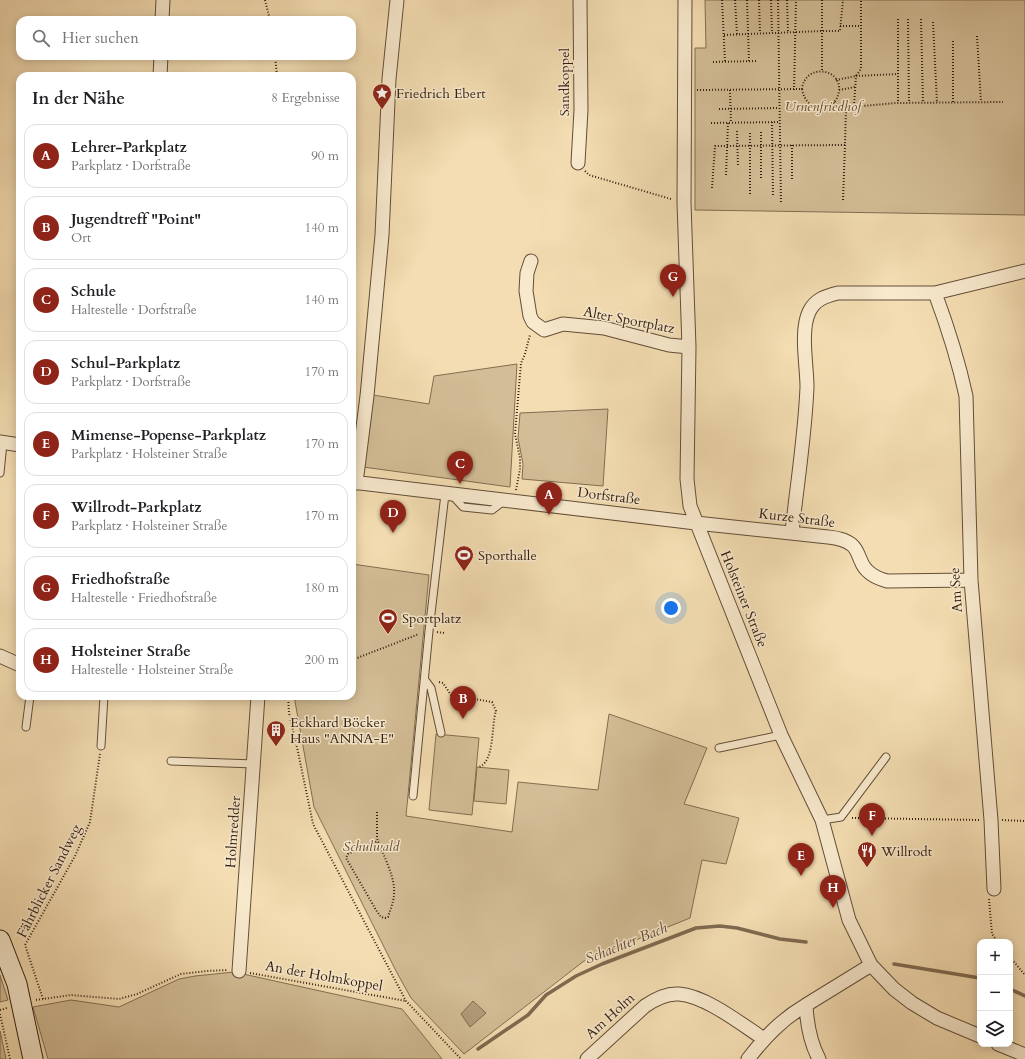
<!DOCTYPE html>
<html lang="de">
<meta charset="utf-8">
<style>
body{margin:0;font-family:Cardo,serif;background:#f6f6f6;color:#202124}
.controls{position:absolute;right:12px;bottom:12px;display:grid;overflow:hidden;border-radius:8px;box-shadow:0 2px 10px #0003}
.controls button{width:36px;height:36px;display:grid;place-items:center;padding:0;border:0;border-bottom:1px solid #e0e0e0;background:#fff;color:#202124;font:20px sans-serif}
.you{position:absolute;left:671px;top:608px;width:14px;height:14px;margin:-10px;border:3px solid #fff;border-radius:50%;background:#1a73e8;box-shadow:0 0 0 6px #1a73e833}
.badge{display:grid;place-items:center;width:26px;height:26px;border-radius:50%;background:#8f2418;color:#fff;font-size:13px;font-weight:700}
.pin{position:absolute;translate:-50% -33px;filter:drop-shadow(0 1px 2px #0008)}
.pin::after{content:'';position:absolute;top:21px;width:14px;height:12px;background:inherit;clip-path:polygon(0 0,100% 0,50% 100%)}
.list{margin:0;padding:0;list-style:none}
h2{display:flex;justify-content:space-between;align-items:center;height:52px;margin:0;padding:0 16px;font-size:17px}
h2 small{font-size:13px;font-weight:400;color:#757577}
.list li{display:grid;grid-template-columns:26px 1fr auto;gap:12px;align-items:center;box-sizing:border-box;height:64px;margin:0 8px 8px;padding:0 8px;border:1px solid #e0e0e0;border-radius:12px}
.list b{display:block;font-size:15px;white-space:nowrap}
.list p{margin:0;font-size:13px;white-space:nowrap;color:#757577}
.list em{font-size:13px;font-style:normal;color:#757577}
.icon{flex:none;width:22px;height:22px;fill:none;stroke:currentColor;stroke-width:2;stroke-linecap:round;stroke-linejoin:round}
.map{position:relative;flex:none;width:1025px;height:1059px;overflow:hidden}
.search{position:absolute;background:#fff;box-shadow:0 2px 10px #0003;left:16px;top:16px;width:340px;height:44px;display:flex;align-items:center;gap:10px;box-sizing:border-box;padding:0 14px;border-radius:12px;color:#757577;font-size:15px}
.panel{position:absolute;background:#fff;box-shadow:0 2px 10px #0003;left:16px;top:72px;width:340px;height:628px;border-radius:12px}
.map>svg:first-child{display:block}
.green{fill:#d3bd96;stroke:#826e52}
.water{fill:#b29c7b;stroke:#7f6a50}
.lines{fill:none;stroke-linecap:round;stroke-linejoin:round}
.stream{stroke:#7f6a50;stroke-width:3.5}
.service-casing{stroke:#624e38;stroke-width:9}
.minor-casing{stroke:#624e38;stroke-width:15}
.secondary-casing{stroke:#321e0f;stroke-width:21}
.path{stroke:#321e0f;stroke-width:2;stroke-dasharray:1 2;stroke-linecap:butt}
.service{stroke:#f8e9cd;stroke-width:7}
.minor{stroke:#f8e9cd;stroke-width:13}
.secondary{stroke:#f8e9cd;stroke-width:19}
.labels{text-anchor:middle;dominant-baseline:central;stroke-width:3;stroke-linejoin:round;paint-order:stroke}
.street-label{font-size:14px;fill:#321e0f;stroke:#f8e9cd}
.poi-label{font-size:14px;fill:#321e0f;stroke:#f8e9cd;text-anchor:start}
.park-label{font-size:14px;font-style:italic;fill:#624e38;stroke:#f8e9cd}
.water-label{font-size:15px;font-style:italic;fill:#5f4a35;stroke:#f8e9cd}
</style>
<div class="map">
<svg width="1025" height="1059" viewBox="0 0 1025 1059">
<rect width="100%" height="100%" fill="#f4ddb2"/>
<filter id="stains"><feTurbulence type="fractalNoise" baseFrequency=".005" numOctaves="4"/><feColorMatrix values="0 0 0 0 .2 0 0 0 0 .09 0 0 0 0 .02 0 0 0 .5 -.17"/></filter>
<radialGradient id="worn" r=".72"><stop offset=".6" stop-color="#630" stop-opacity="0"/><stop offset="1" stop-color="#630" stop-opacity=".3"/></radialGradient>
<path class="green" d="M 705,0 L 1025,0 L 1025,215 L 695,210 L 695,48 L 706,48 Z
M 517,364 L 510,487 L 363,467 L 373,395 L 429,404 L 434,376 Z
M 608,409 L 603,486 L 522,479 L 523,464 L 518,438 L 520,413 Z
M 352,564 L 429,575 L 406,816 L 512,832 L 518,782 L 598,790 L 609,714 L 707,748 L 684,804 L 739,818 L 726,864 L 702,860 L 690,918 L 584,961 L 464,1054 L 411,998 L 396,971 L 314,807 L 294,696 L 352,696 Z
M 436,734 L 479,738 L 472,815 L 429,810 Z
M 477,767 L 509,770 L 506,804 L 474,801 Z
M 234,972 L 402,1009 L 442,1059 L 48,1059 L 33,1007 L 71,1000 L 119,1007 L 179,979 L 195,976 Z
M 0,975 L 8,1000 L 0,1002 Z
M 0,1031 L 6,1059 L 0,1059 Z"/>
<path class="water" d="M 473,1001 L 486,1013 L 470,1027 L 461,1014 Z"/>
<g class="lines">
<path class="stream" d="M 894,964 L 980,978
M 1010,989 L 1025,996
M 478,1049 L 528,1015 L 546,995 L 576,976 L 602,964 L 696,928 L 720,926 L 737,928 L 780,939 L 806,942"/>
<g class="service-casing">
<path id="service" d="M 0,473 L 3,443
M 452,495 L 463,507 L 492,510 L 505,500
M 425,680 L 431,688 L 441,733
M 26,727 L 30,696
M 101,746 L 104,696
M 719,748 L 781,735
M 171,761 L 254,764
M 413,796 L 429,631 L 445,494
M 822,820 L 841,817 L 886,757"/>
</g>
<g class="minor-casing">
<path id="minor" d="M 685,0 L 684,203 L 689,347 L 687,479 L 690,506 L 781,735 L 822,820 L 849,920 L 871,965 L 894,989 L 912,1003 L 937,1018 L 980,1036
M 162,20 L 163,0
M 160,76 L 161,56
M 578,163 L 581,110 L 580,0
M 531,261 L 527,273 L 526,291 L 530,316 L 533,322 L 544,330 L 563,324 L 604,328 L 669,345 L 689,347
M 935,293 L 1025,271
M 0,442 L 20,445
M 352,482 L 696,523 L 828,537 C 836,538 845,539 852,545 C 857,549 858,555 861,561 C 865,572 876,578 887,581 L 971,580
M 356,483 L 367,396 L 382,235 L 389,79 L 397,0
M 792,532 C 797,484 805,436 807,387 C 807,366 800,331 809,312 C 815,299 826,296 838,293 L 935,293 C 948,328 958,359 966,396 L 971,580 L 991,820 L 994,889
M 0,656 L 20,665
M 239,971 L 258,696
M 998,1044 L 1025,1055
M 587,1059 L 645,1006 C 655,999 667,993 679,994 C 706,996 741,1024 764,1039
M 748,1059 C 765,1037 782,1019 806,1005
M 819,1059 C 810,1042 807,1025 806,1005 L 871,965"/>
</g>
<g class="secondary-casing">
<path id="secondary" d="M 0,940 L 17,984 L 33,1059"/>
</g>
<path class="path" d="M 265,0 L 270,20
M 722,0 L 725,62
M 735,0 L 737,34
M 747,0 L 749,62
M 759,0 L 760,33
M 771,0 L 772,33
M 778,0 L 781,204
M 787,0 L 788,32
M 822,0 L 822,71
M 898,19 L 898,103
M 908,19 L 909,103
M 921,19 L 923,103
M 933,22 L 937,103
M 840,26 L 861,26
M 724,35 L 822,31 L 840,31 L 843,0
M 977,36 L 981,102
M 953,41 L 953,103
M 275,56 L 277,76
M 713,62 L 758,61
M 836,80 L 856,76 L 861,69 L 861,0
M 697,90 L 802,89 C 806,114 836,114 839,91 C 842,68 805,63 802,89
M 730,90 L 731,123
M 794,90 L 796,0
M 839,90 L 855,87
M 834,102 L 840,108 L 896,103 L 1003,102
M 854,106 L 856,76 L 898,74
M 719,109 L 779,108
M 772,122 L 773,197
M 711,123 L 780,122
M 737,131 L 738,167
M 761,132 L 761,178
M 792,145 L 792,181
M 585,171 L 589,175 L 671,199
M 726,175 L 728,123
M 712,188 L 715,146 L 845,145 L 846,107
M 750,194 L 750,132
M 843,200 L 845,145
M 516,490 L 520,469 L 520,458 L 515,434 L 521,363 L 525,354 L 530,335
M 437,632 L 444,633
M 352,660 L 419,634
M 439,682 L 443,683 L 451,695 L 492,702 L 496,711 C 491,726 495,761 479,767
M 288,696 L 289,713 L 298,752 L 313,824 L 406,1001 L 461,1059
M 377,812 L 377,838 L 378,841 C 383,854 394,876 394,889 C 395,898 391,908 388,917 L 385,918 L 381,917 L 376,910 L 346,858 L 348,854 L 378,841
M 852,818 L 980,820
M 1002,820 L 1025,821
M 989,899 L 992,934 L 998,942
M 1010,957 L 1025,975
M 250,973 L 406,1001
M 43,999 L 25,945 L 75,856 L 90,822 L 100,754
M 36,1000 L 71,995 L 119,999 L 137,994 L 181,974 L 207,971 L 228,970
M 0,1010 L 7,1008
M 0,1014 L 10,1059"/>
<use href="#service" class="service"/>
<use href="#minor" class="minor"/>
<use href="#secondary" class="secondary"/>
</g>
<defs>
<g id="sight-pin" transform="scale(1)"><path d="M0 17L-7.5 6A9.5 9.5 0 1 1 7.5 6Z" fill="#8f2418" stroke="#f8e9cd"/><path d="M0-6L1.8-2.2L6-1.7L2.9 1.2L3.7 5.4L0 3.3L-3.7 5.4L-2.9 1.2L-6-1.7L-1.8-2.2Z" fill="#fff"/></g>
<g id="stadium-pin" transform="scale(1)"><path d="M0 17L-7.5 6A9.5 9.5 0 1 1 7.5 6Z" fill="#8f2418" stroke="#f8e9cd"/><path d="M0-5a6.5 5 0 1 0 0 10a6.5 5 0 1 0 0-10ZM-3.5-1.8h7v3.6h-7Z" fill="#fff"/></g>
<g id="building-pin" transform="scale(1)"><path d="M0 17L-7.5 6A9.5 9.5 0 1 1 7.5 6Z" fill="#8f2418" stroke="#f8e9cd"/><path d="M-4-6H4V6H1V3H-1V6H-4ZM-2.5-4.3h1.7v1.8h-1.7ZM.8-4.3h1.7v1.8H.8ZM-2.5-1h1.7V.8h-1.7ZM.8-1h1.7V.8H.8Z" fill="#fff"/></g>
<g id="restaurant-pin" transform="scale(1)"><path d="M0 17L-7.5 6A9.5 9.5 0 1 1 7.5 6Z" fill="#8f2418" stroke="#f8e9cd"/><path d="M-5-6h1v4h1v-4h1v4h1v-4h1v5L-1.5 .5V6h-2V.5L-5-1ZM5-6V6H3V1.5H1.5Q1.5-4 5-6Z" fill="#fff"/></g>
</defs>
<g fill-rule="evenodd">
<use href="#sight-pin" x="382" y="93"/>
<use href="#stadium-pin" x="464" y="555"/>
<use href="#stadium-pin" x="388" y="618"/>
<use href="#building-pin" x="276" y="730"/>
<use href="#restaurant-pin" x="867" y="851"/>
</g>
<g class="labels">
<g class="street-label">
<text transform="translate(564 82) rotate(-90)">Sandkoppel</text>
<text transform="translate(629 320) rotate(11)">Alter Sportplatz</text>
<text transform="translate(609 496) rotate(7)">Dorfstraße</text>
<text transform="translate(797 518) rotate(7)">Kurze Straße</text>
<text transform="translate(956 590) rotate(-94)">Am See</text>
<text transform="translate(744 599) rotate(68)">Holsteiner Straße</text>
<text transform="translate(233 832) rotate(-86)">Holmredder</text>
<text transform="translate(49 881) rotate(-63)">Fährblicker Sandweg</text>
<text transform="translate(324 976) rotate(10)">An der Holmkoppel</text>
<text transform="translate(610 1016) rotate(-42)">Am Holm</text>
</g>
<g class="poi-label">
<text x="396" y="93">Friedrich Ebert</text>
<text x="478" y="555">Sporthalle</text>
<text x="402" y="618">Sportplatz</text>
<text x="290" y="722">Eckhard Böcker<tspan x="290" dy="16">Haus "ANNA-E"</tspan></text>
<text x="881" y="851">Willrodt</text>
</g>
<g class="park-label">
<text x="823" y="106">Urnenfriedhof</text>
<text x="371" y="846">Schulwald</text>
</g>
<g class="water-label">
<text transform="translate(626 943) rotate(-22)">Schachter Bach</text>
</g>
</g>
<rect width="100%" height="100%" filter="url(#stains)"/>
<rect width="100%" height="100%" fill="url(#worn)"/>
</svg>
<div class="controls">
<button>+</button>
<button>−</button>
<button><svg class="icon" aria-label="layers" viewBox="0 0 24 24"><path d="M12 4l9 5-9 5-9-5zM3 14l9 5 9-5"/></svg></button>
</div>
<div class="you"></div>
<div class="pin badge" style="left:549px;top:515px">A</div>
<div class="pin badge" style="left:463px;top:719px">B</div>
<div class="pin badge" style="left:460px;top:484px">C</div>
<div class="pin badge" style="left:393px;top:533px">D</div>
<div class="pin badge" style="left:801px;top:876px">E</div>
<div class="pin badge" style="left:872px;top:836px">F</div>
<div class="pin badge" style="left:673px;top:297px">G</div>
<div class="pin badge" style="left:833px;top:908px">H</div>
<div class="search"><svg class="icon" aria-label="search" viewBox="0 0 24 24"><circle cx="10" cy="10" r="6"/><path d="M15 15l6 6"/></svg>Hier suchen</div>
<section class="panel">
<h2>In der Nähe<small>8 Ergebnisse</small></h2>
<ul class="list">
<li><span class="badge">A</span><div><b>Lehrer-Parkplatz</b><p>Parkplatz · Dorfstraße</p></div><em>90 m</em></li>
<li><span class="badge">B</span><div><b>Jugendtreff &quot;Point&quot;</b><p>Ort</p></div><em>140 m</em></li>
<li><span class="badge">C</span><div><b>Schule</b><p>Haltestelle · Dorfstraße</p></div><em>140 m</em></li>
<li><span class="badge">D</span><div><b>Schul-Parkplatz</b><p>Parkplatz · Dorfstraße</p></div><em>170 m</em></li>
<li><span class="badge">E</span><div><b>Mimense-Popense-Parkplatz</b><p>Parkplatz · Holsteiner Straße</p></div><em>170 m</em></li>
<li><span class="badge">F</span><div><b>Willrodt-Parkplatz</b><p>Parkplatz · Holsteiner Straße</p></div><em>170 m</em></li>
<li><span class="badge">G</span><div><b>Friedhofstraße</b><p>Haltestelle · Friedhofstraße</p></div><em>180 m</em></li>
<li><span class="badge">H</span><div><b>Holsteiner Straße</b><p>Haltestelle · Holsteiner Straße</p></div><em>200 m</em></li>
</ul>
</section>
</div>
